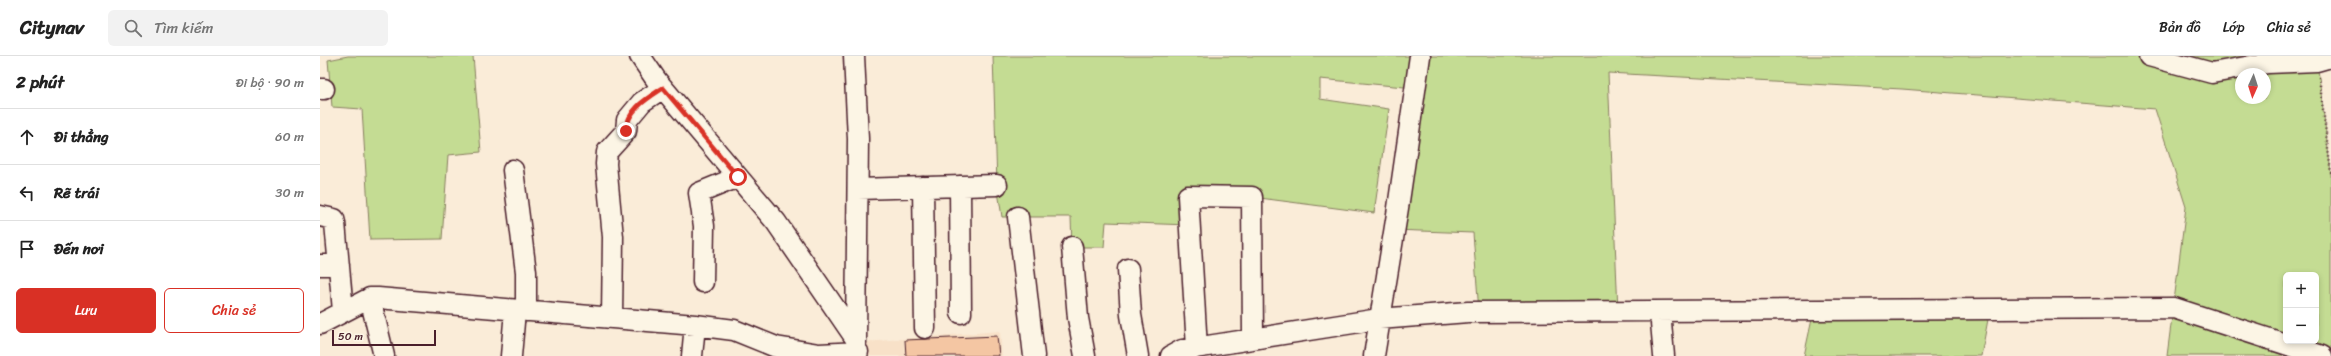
<!DOCTYPE html>
<html lang="vi">
<meta charset="utf-8">
<style>
body{margin:0;font-family:Sriracha,sans-serif;background:#f2f2f2;color:#222}
.controls{position:absolute;right:12px;bottom:12px;display:grid;overflow:hidden;border-radius:6px;box-shadow:0 2px 6px #0003}
.controls button{width:36px;height:36px;display:grid;place-items:center;padding:0;border:0;border-bottom:1px solid #e0e0e0;background:#fff;color:#222;font:20px sans-serif}
.compass{position:absolute;left:1915px;top:12px;width:36px;height:36px;border-radius:50%;background:#fff;box-shadow:0 2px 6px #0003;rotate:183deg}
.scale{position:absolute;left:12px;bottom:10px;width:104px;box-sizing:border-box;padding-left:4px;border:2px solid #4a1f2b;border-top:0;font-size:11px;line-height:14px;white-space:nowrap;color:#4a1f2b;-webkit-text-stroke:3px #fcf5e5;paint-order:stroke}
.stop{position:absolute;width:12px;height:12px;margin:-9px;border:3px solid #d93025;border-radius:50%;background:#fff}
.stop.end{background:#d93025;border-color:#fff;box-shadow:0 1px 4px #0008}
.list{margin:0;padding:0;list-style:none}
h2{display:flex;justify-content:space-between;align-items:center;height:52px;margin:0;padding:0 16px;font-size:17px}
h2 small{font-size:13px;font-weight:400;color:#767676}
.list li{display:grid;grid-template-columns:26px 1fr auto;gap:12px;align-items:center;box-sizing:border-box;height:56px;padding:0 16px;border-top:1px solid #e0e0e0}
.list b{display:block;font-size:15px;white-space:nowrap}
.list em{font-size:13px;font-style:normal;color:#767676}
.actions{display:flex;gap:8px;padding:12px 16px}
.actions a{flex:1;padding:9px 0;border:1px solid #d93025;border-radius:6px;text-align:center;font-size:14px;color:#d93025}
.actions .main{background:#d93025;color:#fff}
.icon{flex:none;width:22px;height:22px;fill:none;stroke:currentColor;stroke-width:2;stroke-linecap:round;stroke-linejoin:round}
.map{position:relative;flex:none;width:2011px;height:300px;overflow:hidden}
header{display:flex;align-items:center;gap:24px;box-sizing:border-box;height:56px;padding:0 20px;background:#fff;border-bottom:1px solid #e0e0e0}
header strong{font-size:19px}
nav{display:flex;gap:22px;margin-inline-start:auto;font-size:14px}
.search{width:280px;height:36px;background:#f2f2f2;display:flex;align-items:center;gap:10px;box-sizing:border-box;padding:0 14px;border-radius:6px;color:#767676;font-size:15px}
main{display:flex}
aside{flex:1;background:#fff}
.map>svg:first-child{display:block}
.built{fill:#f8e1c8}
.green{fill:#c4dc93;stroke:#877e5f;fill-rule:evenodd}
.building{fill:#f4c6a3;stroke:#4a1f2b}
.lines{fill:none;stroke-linecap:round;stroke-linejoin:round}
.minor-casing{stroke:#4a1f2b;stroke-width:23}
.path{stroke:#4a1f2b;stroke-width:2.5;stroke-dasharray:1 3;stroke-linecap:butt}
.minor{stroke:#fcf5e5;stroke-width:20}
.route{stroke:#d93025;stroke-width:5}
</style>
<header>
<strong>Citynav</strong>
<div class="search"><svg class="icon" aria-label="search" viewBox="0 0 24 24"><circle cx="10" cy="10" r="6"/><path d="M15 15l6 6"/></svg>Tìm kiếm</div>
<nav><a>Bản đồ</a><a>Lớp</a><a>Chia sẻ</a></nav>
</header>
<main>
<aside>
<h2>2 phút<small>Đi bộ · 90 m</small></h2>
<ul class="list">
<li><svg class="icon" aria-label="ahead" viewBox="0 0 24 24"><path d="M12 20V5M6 11l6-6 6 6"/></svg><div><b>Đi thẳng</b></div><em>60 m</em></li>
<li><svg class="icon" aria-label="left" viewBox="0 0 24 24"><path d="M17 20v-9H6M10 6l-5 5 5 5"/></svg><div><b>Rẽ trái</b></div><em>30 m</em></li>
<li><svg class="icon" aria-label="arrive" viewBox="0 0 24 24"><path d="M6 21V4h12l-3 4 3 4H6"/></svg><div><b>Đến nơi</b></div></li>
</ul>
<div class="actions"><a class="main">Lưu</a><a>Chia sẻ</a></div>
</aside>
<div class="map">
<svg width="2011" height="300" viewBox="0 0 2011 300">
<rect width="100%" height="100%" fill="#faecd8"/>
<filter id="ink" filterUnits="userSpaceOnUse"><feTurbulence type="fractalNoise" baseFrequency=".025" numOctaves="2"/><feDisplacementMap in="SourceGraphic" scale="8" xChannelSelector="R" yChannelSelector="G"/><feConvolveMatrix kernelMatrix="1 2 1 2 8 2 1 2 1" color-interpolation-filters="sRGB"/></filter>
<g filter="url(#ink)">
<path class="built" d="M 680,275 L 682,300 L 549,300 L 545,286 Z"/>
<path class="green" d="M 28,0 L 153,0 L 161,96 L 128,99 L 122,183 L 50,184 L 42,53 L 12,51 L 8,4 Z
M 673,0 L 2011,0 L 1997,5 L 2011,117 L 2011,300 L 1847,300 L 1866,151 L 1835,53 L 1582,33 L 1288,17 L 1298,255 L 1159,256 L 1153,177 L 1074,174 L 1095,32 L 1000,23 L 1000,43 L 1069,53 L 1054,157 L 932,141 L 868,140 L 869,169 L 786,166 L 784,191 L 752,191 L 751,161 L 682,161 L 677,129 ZM 1921,18 L 1945,18 L 1945,42 L 1921,42 ZM 1966,219 L 1996,219 L 1996,285 L 1966,285 Z
M 1670,253 L 1661,300 L 1484,300 L 1494,254 Z"/>
<path class="building" d="M 677,280 L 679,300 L 586,300 L 585,284 Z"/>
<g class="lines">
<g class="minor-casing">
<path id="minor" d="M 320,0 L 337,25 L 456,166 L 536,283
M 534,0 L 538,83 L 536,286
M 1829,0 L 1892,17 L 1948,7 L 1997,5 L 2011,1
M 0,33 L 4,33
M 193,114 L 206,216 L 206,255
M 640,130 L 641,257
M 603,131 L 605,272
M 538,133 L 677,129
M 0,160 L 14,163 L 15,167 L 23,255
M 698,161 L 714,300
M 752,191 L 758,262 L 765,300
M 0,209 L 19,209
M 808,213 L 811,259 L 818,300
M 383,226 L 384,170 L 379,137 L 418,121
M 50,242 L 64,300
M 1340,255 L 1344,300
M 292,262 L 293,181 L 286,108 L 287,96 L 306,75 L 307,64 L 322,46 L 343,32
M 0,268 L 50,242 L 58,242 L 375,269 L 414,274 L 456,291 L 499,298 L 538,296
M 877,292 L 868,140 L 932,141 L 933,282
M 191,300 L 195,255
M 372,300 L 375,269
M 851,300 L 862,294 L 1059,263 L 1148,256 L 1854,252 L 2002,300
M 1054,300 L 1078,152 L 1100,0"/>
</g>
<path class="path" d="M 1999,21 L 2011,117"/>
<use href="#minor" class="minor"/>
</g>
</g>
<g class="lines" filter="url(#ink)">
<path class="route" d="M 306,75 C 307,54 326,43 343,32 L 418,121"/>
</g>
</svg>
<div class="controls">
<button>+</button>
<button>−</button>
</div>
<svg class="compass" viewBox="-18 -18 36 36"><path d="M0-13l5 13h-10z" fill="#e53935"/><path d="M0 13l5-13h-10z" fill="#767676"/></svg>
<div class="scale">50 m</div>
<div class="stop" style="left:418px;top:121px"></div>
<div class="stop end" style="left:306px;top:75px"></div>
</div>
</main>
